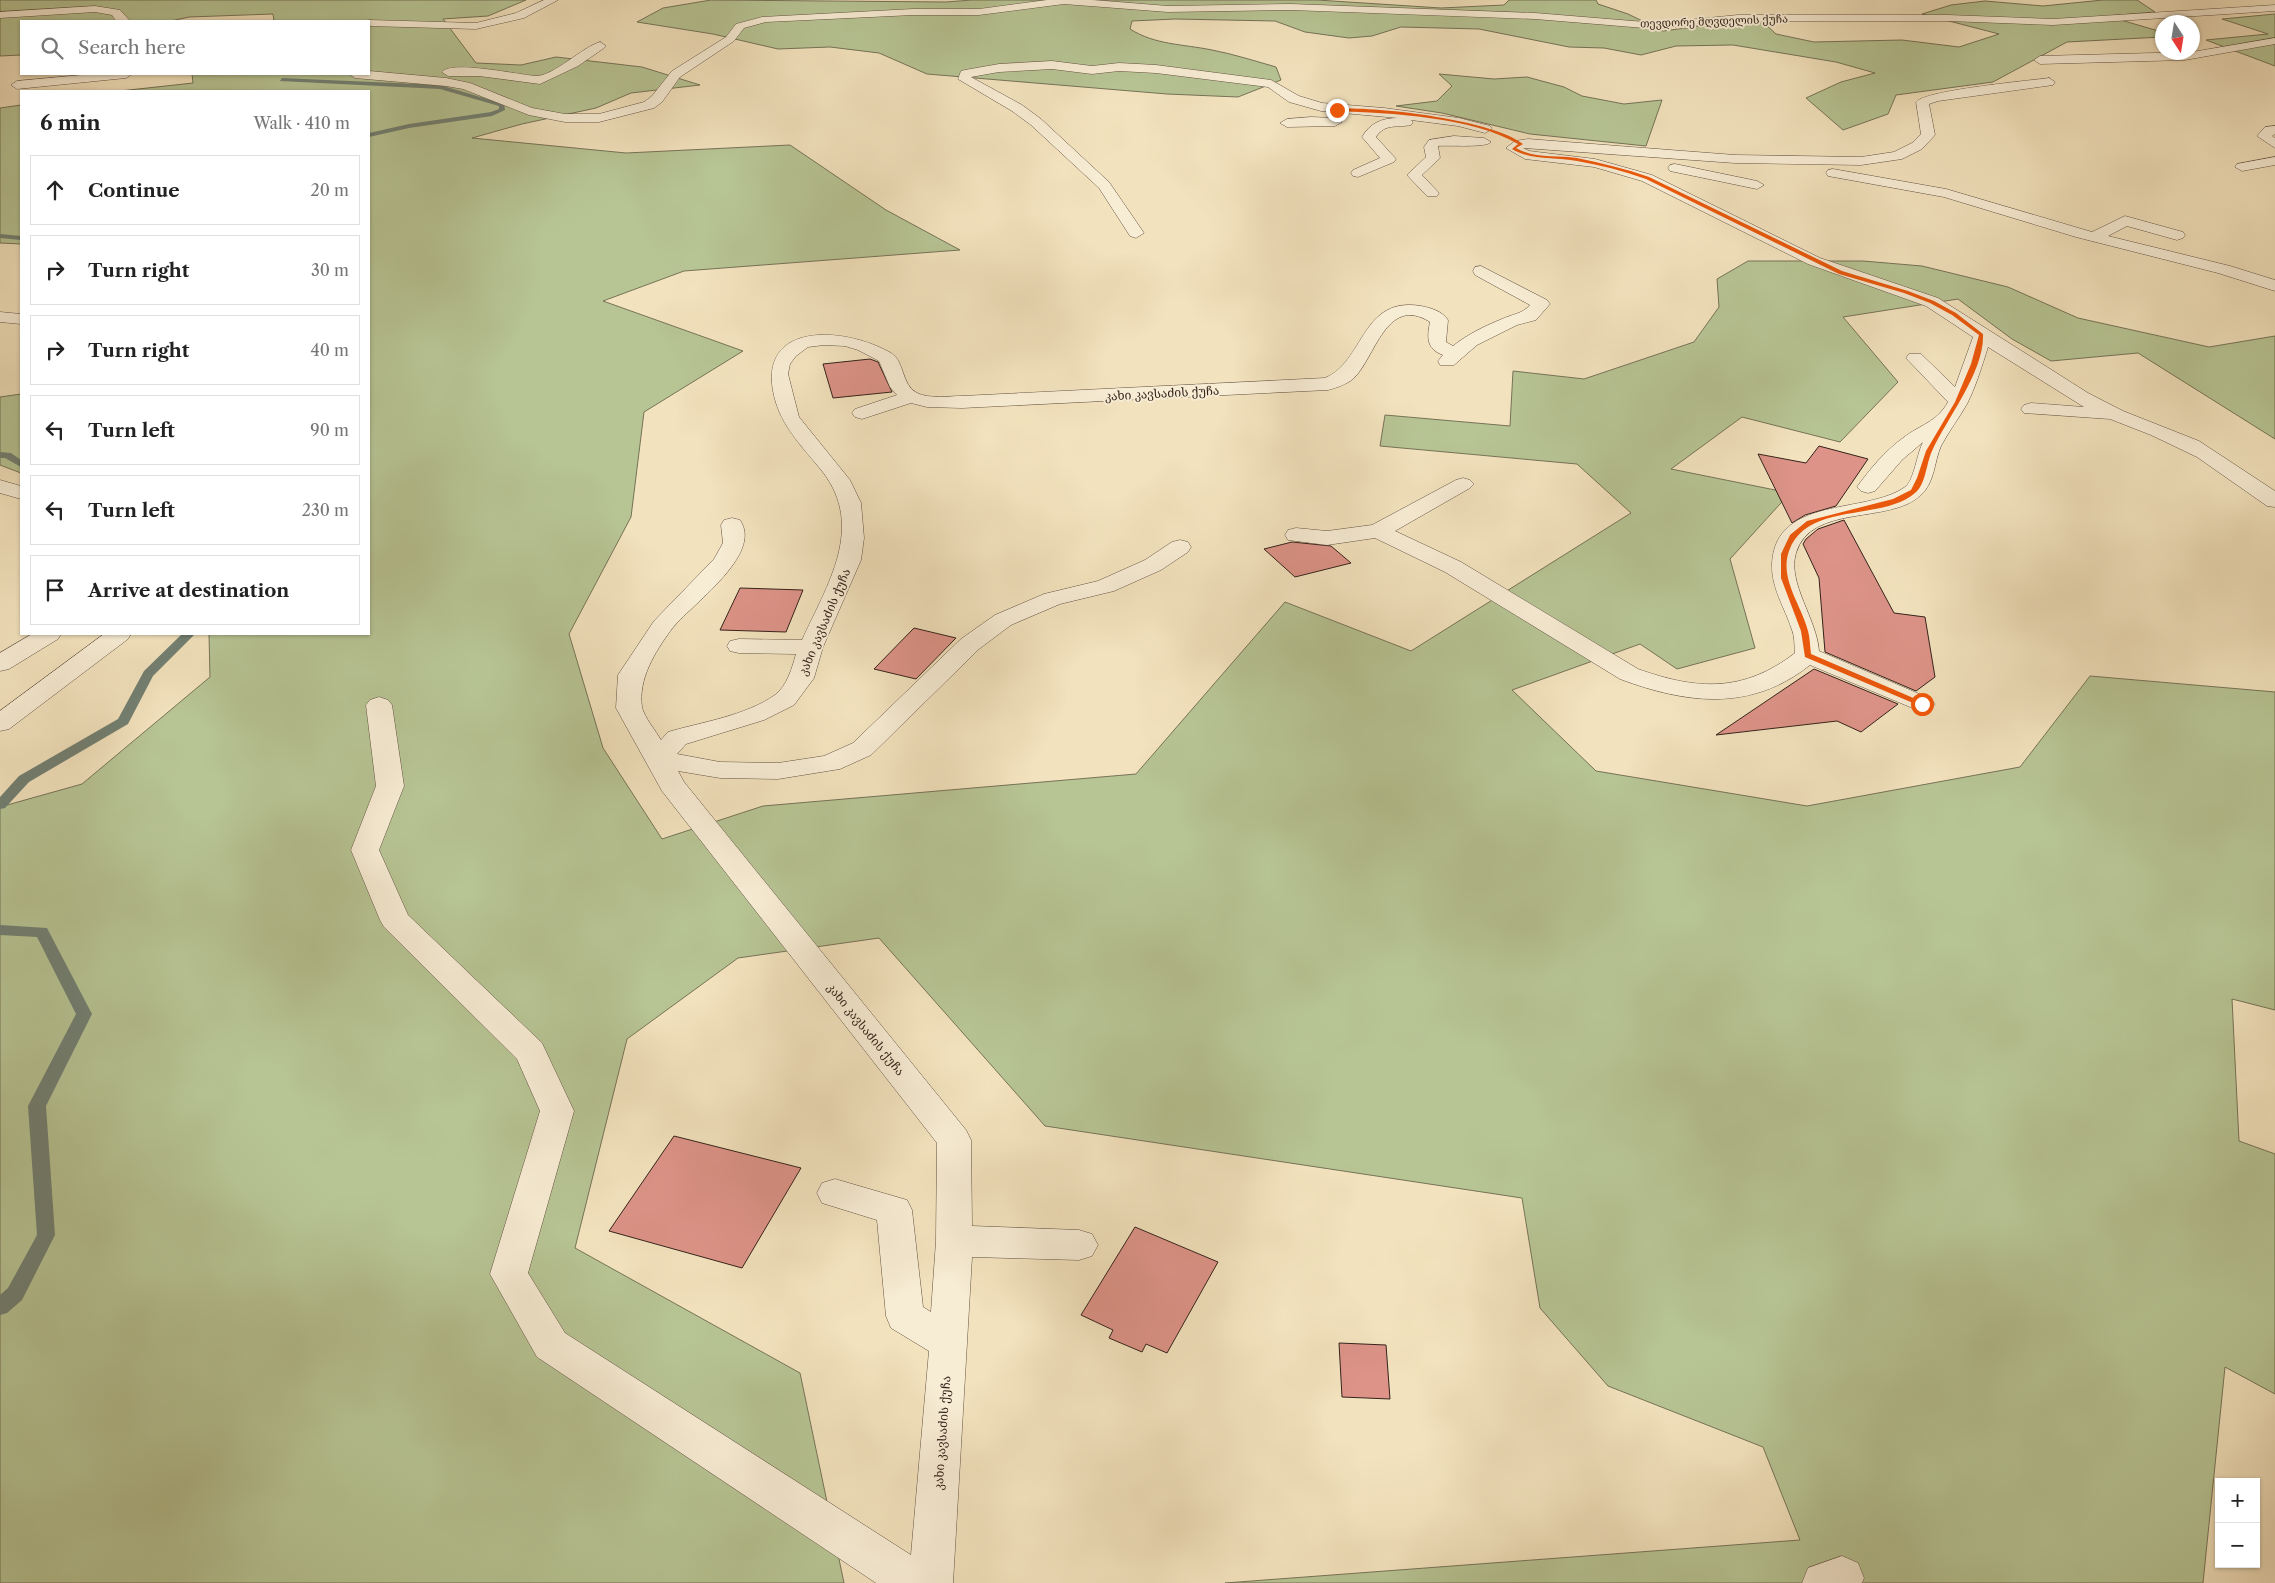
<!DOCTYPE html>
<meta charset="utf-8">
<style>
body{margin:0;font-family:"Libre Caslon Text","Noto Serif Georgian",serif;background:#f6f6f6;color:#222}
.controls{position:absolute;right:15px;bottom:15px;display:grid;overflow:hidden;border-radius:0px;box-shadow:0 1px 4px #0004}
.controls button{width:45px;height:45px;display:grid;place-items:center;padding:0;border:0;border-bottom:1px solid #e0e0e0;background:#fff;color:#222;font:25px sans-serif}
.compass{position:absolute;left:2155px;top:15px;width:45px;height:45px;border-radius:50%;background:#fff;box-shadow:0 1px 4px #0004;rotate:168deg}
.stop{position:absolute;width:15px;height:15px;margin:-11px;border:4px solid #ea580c;border-radius:50%;background:#fff}
.stop.end{background:#ea580c;border-color:#fff;box-shadow:0 1px 5px #0008}
.list{margin:0;padding:0;list-style:none}
h2{display:flex;justify-content:space-between;align-items:center;height:65px;margin:0;padding:0 20px;font-size:21px}
h2 small{font-size:16px;font-weight:400;color:#767676}
.list li{display:grid;grid-template-columns:32px 1fr auto;gap:15px;align-items:center;box-sizing:border-box;height:70px;margin:0 10px 10px;padding:0 10px;border:1px solid #e0e0e0;border-radius:0px}
.list b{display:block;font-size:19px;white-space:nowrap}
.list em{font-size:16px;font-style:normal;color:#767676}
.icon{flex:none;width:28px;height:28px;fill:none;stroke:currentColor;stroke-width:2;stroke-linecap:round;stroke-linejoin:round}
.map{position:relative;flex:none;width:2275px;height:1583px;overflow:hidden}
.search{position:absolute;background:#fff;box-shadow:0 1px 4px #0004;left:20px;top:20px;width:350px;height:55px;display:flex;align-items:center;gap:12px;box-sizing:border-box;padding:0 18px;border-radius:0px;color:#767676;font-size:19px}
.panel{position:absolute;background:#fff;box-shadow:0 1px 4px #0004;left:20px;top:90px;width:350px;height:545px;border-radius:0px}
.map>svg:first-child{display:block}
.green{fill:#b7c494;stroke:#767357}
.lines{fill:none;stroke-linecap:round;stroke-linejoin:round}
.stream{fill:#728073;fill-rule:evenodd}
.building{fill:#dd9388;stroke:#34221a}
.minor-casing{stroke:#645243;stroke-width:1}
.minor{fill:#f7ecd4;fill-rule:evenodd}
.route{fill:#ea580c}
.labels{text-anchor:middle;dominant-baseline:central;stroke-width:4;stroke-linejoin:round;paint-order:stroke}
.far-street-label{font-size:11px;fill:#34221a;stroke:#f7ecd4}
.street-label{font-size:12px;fill:#34221a;stroke:#f7ecd4}
</style>
<div class="map">
<svg width="2275" height="1583" viewBox="0 0 2275 1583">
<rect width="100%" height="100%" fill="#f2e2bd"/>
<filter id="stains"><feTurbulence type="fractalNoise" baseFrequency=".004" numOctaves="4"/><feColorMatrix values="0 0 0 0 .2 0 0 0 0 .09 0 0 0 0 .02 0 0 0 .5 -.17"/></filter>
<radialGradient id="worn" r=".72"><stop offset=".6" stop-color="#630" stop-opacity="0"/><stop offset="1" stop-color="#630" stop-opacity=".3"/></radialGradient>
<path class="green" d="M 0,0 L 526,0 L 488,16 L 443,19 L 476,63 L 521,65 L 556,57 L 642,67 L 700,85 L 631,93 L 596,108 L 522,124 L 472,138 L 626,153 L 790,145 L 886,210 L 960,250 L 684,271 L 603,301 L 743,351 L 644,412 L 631,517 L 569,634 L 603,748 L 662,839 L 763,806 L 1136,774 L 1285,602 L 1411,651 L 1631,513 L 1577,464 L 1380,446 L 1385,415 L 1510,426 L 1513,371 L 1584,379 L 1694,342 L 1719,307 L 1717,279 L 1748,261 L 1863,261 L 1922,266 L 2008,287 L 2078,318 L 2209,347 L 2275,336 L 2275,439 L 2138,353 L 2051,361 L 2012,339 L 1958,299 L 1843,317 L 1898,382 L 1840,442 L 1742,417 L 1671,469 L 1790,493 L 1730,559 L 1755,648 L 1677,669 L 1640,644 L 1512,690 L 1596,771 L 1807,806 L 2020,767 L 2090,676 L 2275,692 L 2275,1010 L 2232,999 L 2239,1141 L 2275,1154 L 2275,1394 L 2225,1367 L 2203,1583 L 1225,1583 L 1800,1540 L 1763,1447 L 1608,1386 L 1540,1308 L 1522,1198 L 1045,1126 L 879,938 L 738,958 L 627,1039 L 575,1248 L 800,1373 L 844,1583 L 0,1583 L 0,807 L 82,784 L 210,677 L 209,634 L 369,634 L 369,91 L 120,91 L 193,83 L 192,74 L 369,74 L 369,21 L 274,21 L 273,14 L 189,17 L 171,21 L 21,21 L 21,55 L 0,56 Z
M 711,0 L 946,2 L 972,0 L 1317,0 L 1441,8 L 1504,5 L 1509,0 L 1596,0 L 1598,4 L 1628,14 L 1663,31 L 1701,26 L 1764,23 L 1776,34 L 1814,42 L 1902,40 L 1959,47 L 1999,34 L 1922,14 L 1951,5 L 1985,1 L 2043,6 L 2103,0 L 2137,0 L 2155,12 L 2107,16 L 2162,32 L 2162,37 L 2067,42 L 1993,82 L 1896,95 L 1888,114 L 1843,130 L 1806,98 L 1841,82 L 1875,73 L 1836,62 L 1733,45 L 1676,46 L 1641,55 L 1604,48 L 1569,47 L 1479,29 L 1401,27 L 1372,36 L 1349,38 L 1305,32 L 1275,21 L 1175,19 L 1132,21 L 1130,29 C 1155,45 1183,44 1212,50 C 1233,54 1255,61 1276,67 L 1281,80 L 1238,97 L 1167,94 L 927,74 L 879,53 L 830,47 L 778,49 L 713,34 L 637,22 L 663,8 Z
M 2275,14 L 2275,66 L 2206,40 L 2268,34 L 2222,19 Z
M 1439,74 L 1494,79 L 1527,77 L 1564,87 L 1582,96 L 1624,104 L 1662,100 L 1646,146 L 1530,134 L 1442,113 L 1396,106 L 1437,101 L 1452,86 Z
M 21,105 L 21,244 L 0,243 L 0,108 Z
M 21,394 L 21,473 L 0,465 L 0,397 Z"/>
<g class="lines">
<path class="stream" d="M 282,78 L 440,85 L 504,104 L 505,110 L 492,116 L 409,128 L 369,137 L 369,133 L 409,124 L 491,112 L 499,109 L 499,106 L 440,89 L 280,81 Z
M 0,234 L 21,236 L 21,240 L 0,238 Z
M 0,452 L 11,453 L 21,460 L 21,467 L 5,458 L 0,458 Z
M 182,634 L 195,634 L 153,676 L 128,724 L 29,782 L 5,808 L 0,809 L 0,797 L 19,776 L 118,719 L 144,671 Z
M 0,925 L 47,928 L 92,1014 L 46,1106 L 55,1235 L 22,1300 L 7,1313 L 0,1315 L 0,1295 L 8,1288 L 37,1235 L 28,1106 L 76,1014 L 37,937 L 0,935 Z"/>
</g>
<path class="building" d="M 870,359 L 878,362 L 892,392 L 833,398 L 823,364 Z
M 1819,446 L 1868,459 L 1836,506 L 1805,515 L 1792,523 L 1758,454 L 1806,463 Z
M 1844,520 L 1894,613 L 1925,617 L 1935,677 L 1916,691 L 1825,652 L 1819,578 L 1803,544 L 1806,539 L 1818,529 Z
M 1292,542 L 1331,546 L 1351,563 L 1295,577 L 1264,549 Z
M 740,588 L 803,590 L 786,632 L 720,630 Z
M 914,628 L 956,638 L 916,679 L 874,669 Z
M 1814,669 L 1898,704 L 1861,732 L 1837,721 L 1716,735 Z
M 674,1136 L 801,1168 L 742,1268 L 609,1231 Z
M 1135,1227 L 1218,1262 L 1167,1353 L 1146,1344 L 1142,1352 L 1109,1338 L 1113,1330 L 1081,1315 Z
M 1339,1343 L 1386,1345 L 1390,1399 L 1342,1397 Z"/>
<g class="lines">
<g class="minor-casing">
<path id="minor" d="M 544,0 L 558,0 L 524,18 L 476,29 L 369,26 L 369,21 L 365,21 L 369,20 L 476,23 L 516,13 Z
M 1047,0 L 1093,0 L 1168,6 L 1291,4 L 1535,13 L 1657,23 L 1738,15 L 1948,15 L 2053,19 L 2275,5 L 2275,11 L 2053,25 L 1948,21 L 1738,21 L 1657,29 L 1535,19 L 1291,10 L 1168,12 L 1064,4 L 979,15 L 913,15 L 766,22 L 744,28 L 734,41 L 680,77 L 662,102 L 654,108 L 599,122 L 565,122 L 529,115 L 463,89 L 446,86 L 355,78 L 349,74 L 369,74 L 369,71 L 446,78 L 470,83 L 532,108 L 565,114 L 599,114 L 644,102 L 652,96 L 672,71 L 726,37 L 736,24 L 762,17 L 913,9 L 979,9 Z
M 95,6 L 120,10 L 130,21 L 116,21 L 112,15 L 95,12 L 0,18 L 0,12 Z
M 2275,38 L 2275,44 L 2185,60 L 2040,64 L 2034,60 L 2040,56 L 2192,52 Z
M 600,42 L 606,46 L 604,48 L 578,66 L 540,84 L 479,76 L 448,76 L 442,72 C 452,60 519,75 536,76 C 554,76 582,47 600,42 Z
M 1052,61 L 1092,66 L 1119,63 L 1156,65 L 1271,80 L 1299,96 L 1322,103 L 1384,108 L 1459,118 L 1490,126 L 1492,129 L 1485,133 L 1458,126 L 1411,120 L 1413,122 L 1411,125 C 1397,128 1385,123 1376,137 L 1396,159 L 1394,162 L 1358,177 L 1353,176 L 1351,173 L 1353,170 L 1380,158 L 1362,137 C 1370,123 1382,118 1398,118 L 1321,111 L 1289,102 L 1268,87 L 1156,73 L 1119,71 L 1092,74 L 1052,69 L 999,72 L 971,77 L 1022,105 L 1041,119 L 1109,182 L 1144,233 L 1136,238 L 1130,236 L 1099,188 L 1031,125 L 1012,111 L 958,79 L 961,71 L 965,70 L 999,64 Z
M 92,74 L 132,74 L 126,78 L 17,89 L 11,85 L 17,81 Z
M 2049,78 L 2055,82 L 2053,85 L 1938,101 L 1929,104 L 1935,135 L 1922,149 L 1902,159 L 1861,165 L 1735,163 L 1523,148 L 1529,151 L 1595,159 L 1652,175 L 1820,258 L 1938,298 L 2088,393 L 2123,411 L 2199,441 L 2275,491 L 2275,507 L 2267,506 L 2197,457 L 2151,435 L 2110,419 L 2024,413 L 2021,409 L 2024,405 L 2031,403 L 2084,407 L 1988,347 C 1982,366 1976,386 1967,404 C 1959,418 1949,431 1941,446 C 1934,462 1935,482 1921,495 C 1890,525 1811,503 1796,553 C 1787,583 1817,619 1819,651 L 1931,699 L 1935,704 L 1931,709 L 1922,712 L 1810,665 C 1751,712 1687,704 1620,679 L 1445,572 L 1375,538 L 1327,545 L 1288,540 L 1285,535 L 1288,530 L 1296,528 L 1327,531 L 1372,525 L 1456,480 L 1463,478 L 1470,480 L 1474,484 L 1470,488 L 1395,531 L 1461,562 L 1638,669 C 1697,690 1743,693 1795,653 C 1794,645 1795,637 1792,630 C 1785,608 1771,588 1772,564 C 1775,495 1866,515 1905,487 C 1914,481 1917,453 1923,442 L 1902,460 L 1875,491 L 1868,493 L 1861,491 L 1857,487 C 1870,469 1885,451 1903,438 C 1921,424 1936,423 1948,402 L 1906,358 L 1909,354 L 1921,354 L 1955,387 L 1973,337 L 1926,306 L 1808,264 L 1642,181 L 1594,167 L 1525,159 L 1506,148 L 1515,141 L 1528,139 L 1735,155 L 1861,157 L 1894,152 L 1912,143 L 1921,134 L 1916,102 C 1926,90 2027,81 2049,78 Z
M 1311,117 L 1335,118 L 1342,122 L 1335,126 L 1287,127 L 1280,123 L 1287,119 Z
M 2275,126 L 2275,134 L 2272,136 L 2275,138 L 2275,148 L 2257,136 L 2265,127 Z
M 1454,136 L 1484,138 L 1491,142 C 1486,148 1450,145 1438,146 L 1440,158 L 1422,175 L 1439,193 L 1437,196 L 1427,196 L 1407,175 L 1426,157 L 1424,147 L 1429,140 Z
M 2275,157 L 2275,165 L 2242,171 L 2235,167 L 2237,164 Z
M 1675,164 L 1757,181 L 1764,185 L 1757,189 L 1670,171 L 1668,168 L 1670,165 Z
M 1833,169 L 1946,189 L 2092,232 L 2125,216 L 2183,232 L 2185,235 L 2183,238 L 2177,240 L 2127,226 L 2108,236 L 2230,266 L 2275,280 L 2275,291 L 2218,273 L 2076,237 L 1944,197 L 1828,176 L 1826,173 L 1828,170 Z
M 1481,266 L 1547,300 L 1550,304 L 1536,320 L 1517,325 L 1477,345 L 1454,365 L 1440,365 L 1438,361 L 1443,355 C 1426,349 1427,337 1430,322 C 1386,294 1375,359 1353,379 C 1347,384 1336,388 1328,390 L 962,408 L 927,407 L 911,403 L 862,419 L 855,417 L 852,413 L 855,409 L 897,395 L 890,387 L 879,361 L 858,350 L 845,346 L 824,345 L 808,347 L 796,356 L 790,364 L 788,374 L 799,417 L 850,480 L 861,503 L 864,538 L 861,560 L 823,647 L 814,678 L 794,705 L 764,720 L 686,744 L 677,754 L 720,762 L 778,763 L 824,756 L 853,743 L 961,639 L 995,615 L 1044,594 L 1098,581 L 1145,560 L 1172,542 L 1180,540 L 1188,542 L 1191,547 L 1188,552 L 1161,570 L 1114,591 L 1060,604 L 1011,625 L 979,649 L 871,755 L 840,769 L 778,779 L 720,778 L 678,771 L 684,782 L 966,1130 L 971,1140 L 972,1226 L 1079,1230 L 1092,1234 L 1098,1245 L 1092,1256 L 1079,1260 L 972,1257 L 953,1583 L 876,1583 L 537,1357 L 490,1274 L 540,1111 L 517,1059 L 384,927 L 380,920 L 351,850 L 376,786 L 366,705 L 370,700 L 379,697 L 388,700 L 392,705 L 404,786 L 379,850 L 408,915 L 542,1043 L 574,1111 L 528,1273 L 565,1333 L 911,1555 L 929,1351 L 891,1328 L 886,1316 L 877,1220 L 822,1203 L 817,1193 L 822,1183 L 835,1179 L 907,1200 L 912,1210 L 923,1307 L 931,1312 L 936,1241 L 937,1143 L 662,791 L 616,708 L 618,675 L 654,621 L 714,559 L 723,543 L 721,525 L 724,520 L 732,518 L 740,520 C 764,555 690,605 671,630 C 655,652 638,679 642,707 C 644,717 656,731 661,740 L 668,732 C 702,722 745,716 775,695 C 787,686 792,668 796,654 L 739,653 L 730,651 L 727,646 L 730,641 L 739,639 L 802,640 C 827,585 866,527 822,471 C 805,450 784,429 776,403 C 751,321 842,325 891,353 C 905,361 901,385 917,393 C 929,399 949,396 962,396 L 1325,378 C 1365,361 1361,296 1421,306 C 1431,308 1442,311 1448,320 L 1446,342 L 1453,346 C 1468,334 1485,326 1502,319 C 1513,314 1522,314 1530,305 L 1475,275 L 1473,271 L 1475,267 Z
M 0,312 L 21,314 L 21,324 L 0,322 Z
M 0,480 L 21,486 L 21,499 L 0,493 Z
M 32,634 L 61,634 L 58,639 L 9,669 L 0,671 L 0,653 Z
M 104,634 L 131,634 L 128,639 L 9,729 L 0,731 L 0,711 Z
M 1842,1556 L 1858,1563 L 1864,1578 L 1862,1583 L 1802,1583 L 1808,1568 Z"/>
</g>
<use href="#minor" class="minor"/>
</g>
<path class="route" d="M 1336,109 C 1376,106 1492,120 1523,144 L 1516,148 C 1534,159 1557,155 1577,158 C 1602,163 1626,169 1649,177 L 1842,271 L 1908,291 L 1934,301 L 1956,313 L 1983,334 C 1985,371 1947,418 1932,451 C 1926,464 1926,484 1915,493 C 1881,522 1807,501 1789,551 C 1779,579 1802,606 1808,631 C 1810,638 1810,647 1811,654 L 1925,703 L 1925,706 L 1920,706 L 1805,657 L 1801,631 L 1781,578 L 1781,554 L 1790,535 L 1807,521 L 1893,499 L 1911,490 L 1917,478 L 1926,451 L 1955,402 L 1971,364 L 1979,335 L 1952,315 L 1930,303 L 1904,293 L 1839,274 L 1646,179 C 1624,171 1601,165 1577,161 C 1555,157 1532,161 1512,149 L 1518,144 C 1473,117 1390,113 1337,111 Z"/>
<g class="labels">
<g class="far-street-label">
<text transform="translate(1714 21) rotate(-2)">თევდორე მღვდელის ქუჩა</text>
</g>
<g class="street-label">
<text transform="translate(1162 393) rotate(-3)">კახი კავსაძის ქუჩა</text>
<text transform="translate(824 622) rotate(-67)">კახი კავსაძის ქუჩა</text>
<text transform="translate(866 1029) rotate(51)">კახი კავსაძის ქუჩა</text>
<text transform="translate(942 1433) rotate(-86)">კახი კავსაძის ქუჩა</text>
</g>
</g>
<rect width="100%" height="100%" filter="url(#stains)"/>
<rect width="100%" height="100%" fill="url(#worn)"/>
</svg>
<div class="controls">
<button>+</button>
<button>−</button>
</div>
<svg class="compass" viewBox="-18 -18 36 36"><path d="M0-13l5 13h-10z" fill="#e53935"/><path d="M0 13l5-13h-10z" fill="#767676"/></svg>
<div class="stop" style="left:1922px;top:704px"></div>
<div class="stop end" style="left:1337px;top:110px"></div>
<div class="search"><svg class="icon" aria-label="search" viewBox="0 0 24 24"><circle cx="10" cy="10" r="6"/><path d="M15 15l6 6"/></svg>Search here</div>
<section class="panel">
<h2>6 min<small>Walk · 410 m</small></h2>
<ul class="list">
<li><svg class="icon" aria-label="ahead" viewBox="0 0 24 24"><path d="M12 20V5M6 11l6-6 6 6"/></svg><div><b>Continue</b></div><em>20 m</em></li>
<li><svg class="icon" aria-label="right" viewBox="0 0 24 24"><path d="M7 20v-9h11M14 6l5 5-5 5"/></svg><div><b>Turn right</b></div><em>30 m</em></li>
<li><svg class="icon" aria-label="right" viewBox="0 0 24 24"><path d="M7 20v-9h11M14 6l5 5-5 5"/></svg><div><b>Turn right</b></div><em>40 m</em></li>
<li><svg class="icon" aria-label="left" viewBox="0 0 24 24"><path d="M17 20v-9H6M10 6l-5 5 5 5"/></svg><div><b>Turn left</b></div><em>90 m</em></li>
<li><svg class="icon" aria-label="left" viewBox="0 0 24 24"><path d="M17 20v-9H6M10 6l-5 5 5 5"/></svg><div><b>Turn left</b></div><em>230 m</em></li>
<li><svg class="icon" aria-label="arrive" viewBox="0 0 24 24"><path d="M6 21V4h12l-3 4 3 4H6"/></svg><div><b>Arrive at destination</b></div></li>
</ul>
</section>
</div>
